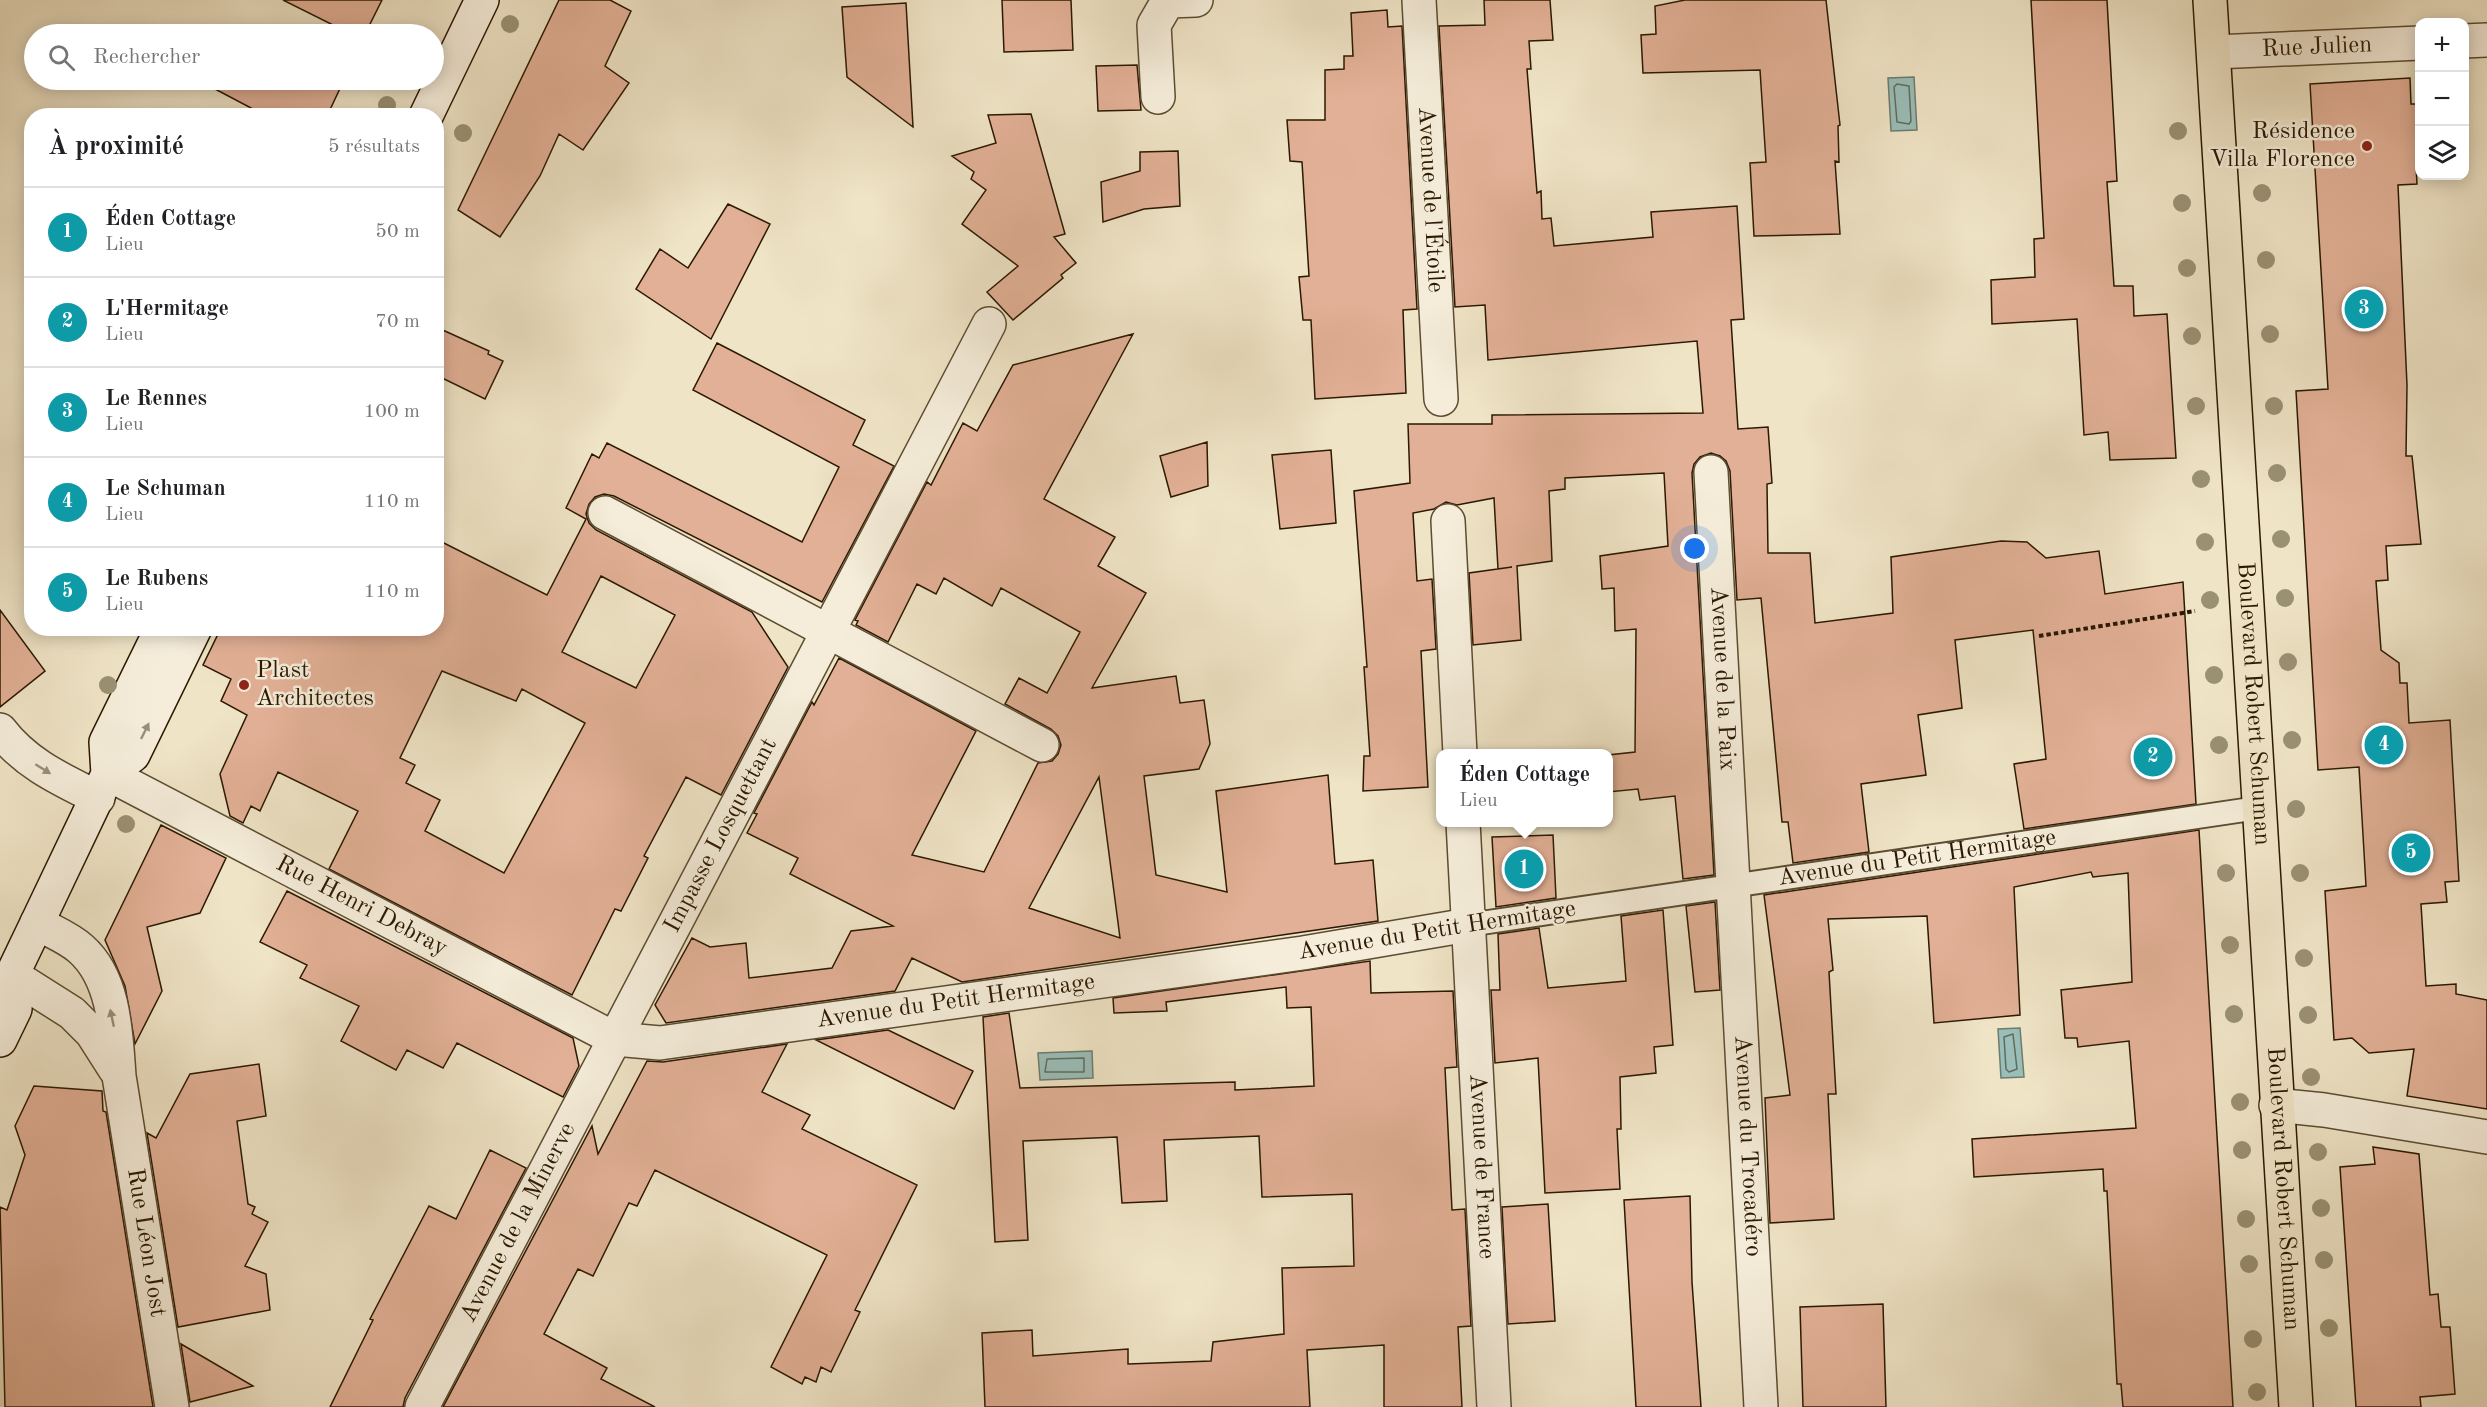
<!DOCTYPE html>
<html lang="fr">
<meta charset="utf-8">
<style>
body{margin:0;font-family:"Old Standard TT",serif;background:#f2f2f2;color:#202124}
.controls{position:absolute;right:18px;top:18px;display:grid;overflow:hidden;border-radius:12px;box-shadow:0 3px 15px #0003}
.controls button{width:54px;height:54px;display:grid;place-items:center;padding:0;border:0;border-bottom:2px solid #e0e0e0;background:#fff;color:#202124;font:30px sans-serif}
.you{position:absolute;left:1695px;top:549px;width:21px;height:21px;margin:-15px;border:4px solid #fff;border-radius:50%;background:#1a73e8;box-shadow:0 0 0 9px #1a73e833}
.badge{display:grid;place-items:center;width:39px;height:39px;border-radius:50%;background:#8f2418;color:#fff;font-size:20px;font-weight:700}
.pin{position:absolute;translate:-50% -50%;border:3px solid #fff;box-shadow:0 2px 6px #0006}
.popup{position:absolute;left:1436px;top:749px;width:177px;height:78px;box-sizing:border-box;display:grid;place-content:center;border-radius:12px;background:#fff;filter:drop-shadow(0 2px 4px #0005);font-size:20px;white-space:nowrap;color:#757577}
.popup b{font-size:22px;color:#202124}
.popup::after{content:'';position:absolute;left:50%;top:100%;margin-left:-12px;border:12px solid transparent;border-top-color:#fff}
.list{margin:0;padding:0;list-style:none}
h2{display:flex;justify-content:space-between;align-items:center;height:78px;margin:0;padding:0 24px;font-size:26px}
h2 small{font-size:20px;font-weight:400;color:#757577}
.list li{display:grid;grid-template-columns:39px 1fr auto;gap:18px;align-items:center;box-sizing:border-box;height:90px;padding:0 24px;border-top:2px solid #e0e0e0}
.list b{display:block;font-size:22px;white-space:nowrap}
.list p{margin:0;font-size:20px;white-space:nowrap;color:#757577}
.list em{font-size:20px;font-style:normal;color:#757577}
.icon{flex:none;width:33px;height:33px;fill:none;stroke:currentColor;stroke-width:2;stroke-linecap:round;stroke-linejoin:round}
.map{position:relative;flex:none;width:2487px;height:1407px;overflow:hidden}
.search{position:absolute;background:#fff;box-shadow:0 3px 15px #0003;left:24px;top:24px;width:420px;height:66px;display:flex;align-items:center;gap:15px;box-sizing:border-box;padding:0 21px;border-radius:33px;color:#757577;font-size:22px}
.panel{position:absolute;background:#fff;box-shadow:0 3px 15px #0003;left:24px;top:108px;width:420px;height:528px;border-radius:24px}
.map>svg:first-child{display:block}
.water{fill:#9abeb9;stroke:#6e7c6f;stroke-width:1.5}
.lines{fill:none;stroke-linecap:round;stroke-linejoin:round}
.shore{stroke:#626c5d;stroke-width:1.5}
.building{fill:#e2b096;stroke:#2b1901;stroke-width:1.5;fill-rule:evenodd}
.lane-casing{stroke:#5c4c32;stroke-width:26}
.street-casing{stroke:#5c4c32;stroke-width:36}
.secondary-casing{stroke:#2b1901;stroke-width:36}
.primary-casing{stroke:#2b1901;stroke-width:36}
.path{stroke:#2b1901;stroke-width:4;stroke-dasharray:4.5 3;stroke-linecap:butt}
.lane{stroke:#f5edda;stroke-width:22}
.street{stroke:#f5edda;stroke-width:33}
.secondary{stroke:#f5edda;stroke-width:33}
.primary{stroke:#efe4c6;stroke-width:33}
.tree{fill:#9a9173}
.oneway{fill:#9a8e78}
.poi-dot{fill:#8f2418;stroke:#f5edda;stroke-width:2}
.labels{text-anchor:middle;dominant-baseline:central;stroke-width:5;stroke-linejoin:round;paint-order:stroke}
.street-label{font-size:24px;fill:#2b1901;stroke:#f5edda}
.poi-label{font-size:24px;fill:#2b1901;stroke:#f5edda;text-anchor:end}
</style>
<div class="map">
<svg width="2487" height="1407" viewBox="0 0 2487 1407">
<rect width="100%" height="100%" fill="#efe4c6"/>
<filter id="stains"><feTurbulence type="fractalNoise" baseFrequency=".00333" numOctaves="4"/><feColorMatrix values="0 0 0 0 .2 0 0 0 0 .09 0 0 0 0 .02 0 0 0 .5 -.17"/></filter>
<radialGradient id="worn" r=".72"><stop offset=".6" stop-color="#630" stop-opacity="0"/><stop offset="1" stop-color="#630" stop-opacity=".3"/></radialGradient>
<path class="water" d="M 1914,77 L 1917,130 L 1891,131 L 1888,78 Z
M 2020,1028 L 2024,1077 L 2001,1078 L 1998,1029 Z
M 1092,1051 L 1093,1078 L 1040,1080 L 1038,1053 Z"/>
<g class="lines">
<path class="shore" d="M 1897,84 L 1909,86 L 1911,121 L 1909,124 L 1897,122 L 1894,87 Z
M 2013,1034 L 2017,1069 L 2009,1072 L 2006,1069 L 2004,1037 Z
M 1084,1058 L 1084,1072 L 1045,1072 L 1047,1059 Z"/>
</g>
<path class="building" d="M 283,0 L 382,0 L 365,34 L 351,34 Z
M 559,0 L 610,0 L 631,11 L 605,66 L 629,83 L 583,150 L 559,134 L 540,176 L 500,237 L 458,210 Z
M 1002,0 L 1071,0 L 1073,50 L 1004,52 Z
M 1484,0 L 1550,0 L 1553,40 L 1529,41 L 1531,69 L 1527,69 L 1537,193 L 1541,191 L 1542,219 L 1551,218 L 1554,246 L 1653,237 L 1651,212 L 1737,206 L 1744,319 L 1731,320 L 1738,429 L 1768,427 L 1772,483 L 1767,484 L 1768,553 L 1810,553 L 1815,623 L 1893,613 L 1891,557 L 2001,541 L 2027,542 L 2046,558 L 2099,551 L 2105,594 L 2183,582 L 2196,804 L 2024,829 L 2014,764 L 2046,759 L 2033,630 L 1955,640 L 1962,708 L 1918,715 L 1926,775 L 1861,784 L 1869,852 L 1793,863 L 1788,822 L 1782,822 L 1761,598 L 1737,600 L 1730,471 L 1726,461 L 1720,456 L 1711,453 L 1700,457 L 1694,464 L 1692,473 L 1714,875 L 1683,879 L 1675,796 L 1640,800 L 1638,789 L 1608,792 L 1608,755 L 1635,752 L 1636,629 L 1615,631 L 1614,588 L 1602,589 L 1600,556 L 1668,546 L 1664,473 L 1565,478 L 1565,489 L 1549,491 L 1552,561 L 1517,566 L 1521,640 L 1473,645 L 1469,573 L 1512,567 L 1498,569 L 1494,498 L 1457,505 L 1446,502 L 1434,509 L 1413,513 L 1417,581 L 1432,579 L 1436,649 L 1421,651 L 1428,787 L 1363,791 L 1364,756 L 1370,756 L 1364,667 L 1367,667 L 1354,491 L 1410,483 L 1408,424 L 1492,424 L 1492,415 L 1703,413 L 1697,341 L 1488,360 L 1485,305 L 1455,307 L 1439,26 L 1485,25 Z
M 1685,0 L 1826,0 L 1840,125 L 1838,126 L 1839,162 L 1835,161 L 1840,234 L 1754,236 L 1750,163 L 1766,162 L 1760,70 L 1643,73 L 1641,35 L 1656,34 L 1655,6 Z
M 2031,0 L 2107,0 L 2117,181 L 2107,182 L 2114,286 L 2133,286 L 2134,316 L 2167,314 L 2176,458 L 2110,460 L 2108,432 L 2084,435 L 2077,319 L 1992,324 L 1991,280 L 2035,277 L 2034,239 L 2044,238 Z
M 906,3 L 913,127 L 847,77 L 842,7 Z
M 1387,10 L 1388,27 L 1402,26 L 1417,309 L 1403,310 L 1406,393 L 1315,399 L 1311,320 L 1303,320 L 1299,277 L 1309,276 L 1302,162 L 1290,161 L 1287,120 L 1325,120 L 1325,70 L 1344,69 L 1344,56 L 1353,56 L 1351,13 Z
M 1137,65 L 1141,110 L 1098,111 L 1096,66 Z
M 2410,78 L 2411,104 L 2418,104 L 2420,165 L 2416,165 L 2417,184 L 2398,185 L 2407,385 L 2406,456 L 2412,456 L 2421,544 L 2386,546 L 2388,580 L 2376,581 L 2381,650 L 2399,663 L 2400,683 L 2407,683 L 2409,723 L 2450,720 L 2459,881 L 2445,882 L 2447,902 L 2421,904 L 2426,986 L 2456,984 L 2456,994 L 2487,1000 L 2487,1109 L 2407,1096 L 2414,1049 L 2369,1053 L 2352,1038 L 2334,1040 L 2325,891 L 2366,886 L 2359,767 L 2318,770 L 2296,391 L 2328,389 L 2310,84 Z
M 198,80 L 344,80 L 327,116 L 266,116 Z
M 1031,114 L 1065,234 L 1054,237 L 1076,263 L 1061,275 L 1063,278 L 1013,320 L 987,292 L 1018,266 L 962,224 L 986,190 L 971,179 L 974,172 L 952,156 L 996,143 L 988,115 Z
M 1178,151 L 1180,206 L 1144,209 L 1103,222 L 1101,182 L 1140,171 L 1140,152 Z
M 728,204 L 770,224 L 711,339 L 636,289 L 660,249 L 688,268 Z
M 436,327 L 489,351 L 488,354 L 503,361 L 485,399 L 436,375 Z
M 1133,334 L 1044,499 L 1115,537 L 1098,566 L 1146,593 L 1092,688 L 1176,676 L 1180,703 L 1204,700 L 1210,744 L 1199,769 L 1144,776 L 1156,875 L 1227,892 L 1216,791 L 1328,775 L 1335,864 L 1373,860 L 1378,921 L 962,982 L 912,958 L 895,991 L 666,1023 L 655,1005 L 692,938 L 710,947 L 746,943 L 749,978 L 832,968 L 851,931 L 893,926 L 790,874 L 798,858 L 747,833 L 757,814 L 754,813 L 812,702 L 814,705 L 839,658 L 976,731 L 912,855 L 984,872 L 1038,763 L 1052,761 L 1058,754 L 1061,745 L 1058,736 L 1051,729 L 1005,704 L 1019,678 L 1047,693 L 1080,632 L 1001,588 L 992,606 L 944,578 L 936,594 L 917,584 L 888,642 L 856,625 L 858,621 L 855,620 L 927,482 L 931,485 L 963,423 L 977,431 L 1013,365 ZM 1099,777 L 1120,938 L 1029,908 Z
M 717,343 L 865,420 L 853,445 L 894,466 L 822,602 L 614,496 L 604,494 L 595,497 L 589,504 L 586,514 L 589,523 L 596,530 L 752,612 L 788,667 L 721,795 L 686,777 L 644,856 L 648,858 L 621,911 L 615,909 L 572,995 L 329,869 L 358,811 L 278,772 L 260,811 L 251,806 L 243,823 L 230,816 L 220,774 L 247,715 L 221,701 L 231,679 L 203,665 L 221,628 L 436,628 L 436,539 L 547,595 L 586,519 L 566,508 L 592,454 L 599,458 L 607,443 L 802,542 L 839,467 L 693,390 ZM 601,576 L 675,615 L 636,688 L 562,652 ZM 442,671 L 516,701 L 522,689 L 585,723 L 504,873 L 425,831 L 440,800 L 406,783 L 415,765 L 400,758 Z
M 1207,442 L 1208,486 L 1171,497 L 1160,456 Z
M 1331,450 L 1336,523 L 1280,529 L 1272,455 Z
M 0,610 L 45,671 L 0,707 Z
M 161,825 L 226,858 L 200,913 L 147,927 L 162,991 L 135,1044 L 125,986 L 105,940 Z
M 2199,830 L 2233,1407 L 2123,1407 L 2121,1384 L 2117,1384 L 2107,1191 L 2104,1191 L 2103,1169 L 1974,1177 L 1972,1139 L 2136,1128 L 2129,1041 L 2078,1047 L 2077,1038 L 2065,1038 L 2061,990 L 2132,982 L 2128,873 L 2093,877 L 2091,872 L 2014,887 L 2020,1015 L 1934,1023 L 1927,916 L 1828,919 L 1833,970 L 1829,972 L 1836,1094 L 1828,1094 L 1834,1219 L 1770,1223 L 1765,1098 L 1790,1095 L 1764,895 Z
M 1553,835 L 1556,898 L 1496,907 L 1492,837 Z
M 287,891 L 573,1038 L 579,1066 L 563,1097 L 457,1043 L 443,1068 L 407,1050 L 396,1070 L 341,1041 L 359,1006 L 300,978 L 307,965 L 260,942 Z
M 1715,902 L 1720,990 L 1695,992 L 1686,906 Z
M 1663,910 L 1673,1045 L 1654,1047 L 1656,1073 L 1620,1077 L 1621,1129 L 1617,1129 L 1620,1189 L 1545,1193 L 1538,1058 L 1495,1063 L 1491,990 L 1500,990 L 1498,934 L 1539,928 L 1548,988 L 1626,981 L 1621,916 Z
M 1370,961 L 1371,993 L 1453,991 L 1457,1067 L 1445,1068 L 1451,1190 L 1452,1210 L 1465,1209 L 1471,1326 L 1458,1327 L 1462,1407 L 1384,1407 L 1384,1345 L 1307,1350 L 1310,1407 L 985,1407 L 982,1333 L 1032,1330 L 1033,1356 L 1128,1349 L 1128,1364 L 1211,1361 L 1213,1342 L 1284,1334 L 1282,1268 L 1354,1266 L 1352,1194 L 1262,1197 L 1259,1136 L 1164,1140 L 1167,1201 L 1122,1203 L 1117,1137 L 1023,1141 L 1028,1240 L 995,1242 L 983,1017 L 1009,1013 L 1020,1088 L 1235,1082 L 1235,1090 L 1314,1086 L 1311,1007 L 1287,1008 L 1286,987 L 1166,1002 L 1167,1011 L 1114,1013 L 1113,998 Z
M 888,1030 L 973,1071 L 954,1109 L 816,1040 Z
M 787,1044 L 762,1092 L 810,1115 L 802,1129 L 917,1185 L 855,1310 L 860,1312 L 831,1372 L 821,1367 L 816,1382 L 805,1377 L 802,1384 L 771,1367 L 827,1255 L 655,1170 L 637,1206 L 629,1203 L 593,1276 L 578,1269 L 544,1334 L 607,1368 L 601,1379 L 655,1407 L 443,1407 L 592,1126 L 598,1154 L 647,1061 L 663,1062 Z
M 259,1064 L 266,1116 L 237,1121 L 248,1204 L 255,1207 L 252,1214 L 268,1222 L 245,1266 L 266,1274 L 270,1310 L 178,1327 L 147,1133 L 156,1138 L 190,1074 Z
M 34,1086 L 102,1091 L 103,1111 L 106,1112 L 153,1407 L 5,1407 L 0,1207 L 7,1210 L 25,1155 L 15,1126 Z
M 2373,1147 L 2419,1154 L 2430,1295 L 2438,1294 L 2441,1327 L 2450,1327 L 2455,1394 L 2420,1397 L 2421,1407 L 2356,1407 L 2340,1167 L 2375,1164 Z
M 490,1150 L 526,1168 L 405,1398 L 403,1407 L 330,1407 L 373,1320 L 370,1319 L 429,1206 L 456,1219 Z
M 1690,1196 L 1692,1282 L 1701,1407 L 1636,1407 L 1624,1200 Z
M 1548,1204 L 1555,1321 L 1508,1324 L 1502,1207 Z
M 1883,1304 L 1886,1407 L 1803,1407 L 1800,1307 Z
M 181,1344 L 253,1386 L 190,1402 Z"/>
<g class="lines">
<g class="lane-casing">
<g id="lane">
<path id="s1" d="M 1468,925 L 2258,808"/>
</g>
</g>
<g class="street-casing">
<g id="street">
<path id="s2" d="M 1419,0 L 1441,399"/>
<path d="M 2464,41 L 2487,40"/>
<path id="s3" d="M 2215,52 L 2420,43"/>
<path d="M 1158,97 L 1154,25 L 1168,1 L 1196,0"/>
<path id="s4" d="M 1711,472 L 1761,1407"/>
<path d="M 605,513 L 1042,745"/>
<path d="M 1448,521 L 1460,754"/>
<path d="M 0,730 C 26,764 60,779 98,798"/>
<path id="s5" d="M 108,774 L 615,1039 L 660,1043 L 1303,953 L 1468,925"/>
<path id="s6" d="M 1463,822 L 1494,1407"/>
<path id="s7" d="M 37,923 C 51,931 69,938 81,949 C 115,979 116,1034 119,1076 L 172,1407"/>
<path d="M 12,975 L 72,1013 L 92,1033 L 115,1069"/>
<path d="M 2276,1105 L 2324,1110 L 2487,1137"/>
<path id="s8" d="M 422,1407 L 989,324"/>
</g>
</g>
<g class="secondary-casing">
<path id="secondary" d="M 426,116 L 482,0
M 108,774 L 106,742 L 162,628
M 0,1040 L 15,1009 L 16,992 L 12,975 L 37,923 L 108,774 L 133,755 L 195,628"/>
</g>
<g class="primary-casing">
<g id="primary">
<path id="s9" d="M 2210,0 L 2296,1407"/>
</g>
</g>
<path class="path" d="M 2039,636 L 2195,611"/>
<use href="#lane" class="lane"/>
<use href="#street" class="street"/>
<use href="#secondary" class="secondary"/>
<use href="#primary" class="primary"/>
</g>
<g class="tree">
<circle cx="510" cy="24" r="9"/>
<circle cx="387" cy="105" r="9"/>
<circle cx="2178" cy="131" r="9"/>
<circle cx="463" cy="133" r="9"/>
<circle cx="2262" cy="193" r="9"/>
<circle cx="2182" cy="203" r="9"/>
<circle cx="2266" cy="260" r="9"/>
<circle cx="2187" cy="268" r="9"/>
<circle cx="2270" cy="334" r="9"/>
<circle cx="2192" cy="336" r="9"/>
<circle cx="2196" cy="406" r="9"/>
<circle cx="2274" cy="406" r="9"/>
<circle cx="2277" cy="473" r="9"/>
<circle cx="2201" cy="479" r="9"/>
<circle cx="2281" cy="539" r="9"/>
<circle cx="2205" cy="542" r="9"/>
<circle cx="2285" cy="598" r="9"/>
<circle cx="2210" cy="600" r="9"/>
<circle cx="2288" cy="662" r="9"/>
<circle cx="2214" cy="675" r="9"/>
<circle cx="108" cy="685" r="9"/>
<circle cx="2292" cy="740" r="9"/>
<circle cx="2219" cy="745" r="9"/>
<circle cx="2296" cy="809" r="9"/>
<circle cx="126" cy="824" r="9"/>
<circle cx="2226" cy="873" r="9"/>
<circle cx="2300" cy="873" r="9"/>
<circle cx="2230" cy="945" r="9"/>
<circle cx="2304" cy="958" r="9"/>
<circle cx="2234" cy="1014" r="9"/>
<circle cx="2308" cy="1015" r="9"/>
<circle cx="2311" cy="1077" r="9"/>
<circle cx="2240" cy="1102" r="9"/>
<circle cx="2242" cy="1150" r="9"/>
<circle cx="2318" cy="1152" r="9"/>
<circle cx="2321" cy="1208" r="9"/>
<circle cx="2246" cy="1219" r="9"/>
<circle cx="2324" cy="1260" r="9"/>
<circle cx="2249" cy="1264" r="9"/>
<circle cx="2329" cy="1328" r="9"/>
<circle cx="2253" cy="1339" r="9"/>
<circle cx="2257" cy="1392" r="9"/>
</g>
<defs><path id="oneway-solid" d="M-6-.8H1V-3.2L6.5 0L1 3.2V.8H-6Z" transform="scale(1.5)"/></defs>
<g class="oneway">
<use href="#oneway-solid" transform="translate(145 731) rotate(-64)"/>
<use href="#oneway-solid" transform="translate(43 769) rotate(32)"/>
<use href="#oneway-solid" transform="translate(112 1018) rotate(-102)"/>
</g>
<g class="poi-dot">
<circle cx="2367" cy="146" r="6"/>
<circle cx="244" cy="685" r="6"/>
</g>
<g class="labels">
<g class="street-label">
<text stroke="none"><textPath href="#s3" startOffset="102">Rue Julien</textPath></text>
<text stroke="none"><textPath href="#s2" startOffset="200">Avenue de l'Étoile</textPath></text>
<text stroke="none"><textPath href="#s4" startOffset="207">Avenue de la Paix</textPath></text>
<text stroke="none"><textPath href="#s9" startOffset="705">Boulevard Robert Schuman</textPath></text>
<text stroke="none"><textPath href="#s8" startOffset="645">Impasse Losquettant</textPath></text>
<text stroke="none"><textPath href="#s1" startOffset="454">Avenue du Petit Hermitage</textPath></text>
<text stroke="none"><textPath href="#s5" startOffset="286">Rue Henri Debray</textPath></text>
<text transform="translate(1437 931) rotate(-9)">Avenue du Petit Hermitage</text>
<text stroke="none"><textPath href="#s5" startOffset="916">Avenue du Petit Hermitage</textPath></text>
<text stroke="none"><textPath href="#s4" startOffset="675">Avenue du Trocadéro</textPath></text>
<text stroke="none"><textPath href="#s6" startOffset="345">Avenue de France</textPath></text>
<text stroke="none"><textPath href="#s9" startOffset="1191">Boulevard Robert Schuman</textPath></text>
<text stroke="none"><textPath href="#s8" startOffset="208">Avenue de la Minerve</textPath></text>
<text stroke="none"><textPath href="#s7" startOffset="356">Rue Léon Jost</textPath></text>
</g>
<g class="poi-label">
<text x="2355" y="132">Résidence<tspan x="2355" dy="28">Villa Florence</tspan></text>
<text x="256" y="671" text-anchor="start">Plast<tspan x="256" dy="28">Architectes</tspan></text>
</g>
</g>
<rect width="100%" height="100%" filter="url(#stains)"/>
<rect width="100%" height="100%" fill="url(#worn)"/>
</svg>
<div class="controls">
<button>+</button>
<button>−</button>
<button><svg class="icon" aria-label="layers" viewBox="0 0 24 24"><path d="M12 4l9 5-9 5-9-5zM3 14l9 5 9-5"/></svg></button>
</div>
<div class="you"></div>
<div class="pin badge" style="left:1524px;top:869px;background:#0f9aa8">1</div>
<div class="popup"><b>Éden Cottage</b>Lieu</div>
<div class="pin badge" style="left:2153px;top:757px;background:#0f9aa8">2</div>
<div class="pin badge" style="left:2364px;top:309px;background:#0f9aa8">3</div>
<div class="pin badge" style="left:2384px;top:745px;background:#0f9aa8">4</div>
<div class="pin badge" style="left:2411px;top:853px;background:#0f9aa8">5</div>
<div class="search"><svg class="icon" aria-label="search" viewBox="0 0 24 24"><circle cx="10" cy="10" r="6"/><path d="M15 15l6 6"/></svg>Rechercher</div>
<section class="panel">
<h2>À proximité<small>5 résultats</small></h2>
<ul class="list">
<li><span class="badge" style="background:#0f9aa8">1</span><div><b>Éden Cottage</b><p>Lieu</p></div><em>50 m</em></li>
<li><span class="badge" style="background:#0f9aa8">2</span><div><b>L'Hermitage</b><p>Lieu</p></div><em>70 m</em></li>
<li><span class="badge" style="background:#0f9aa8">3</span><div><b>Le Rennes</b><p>Lieu</p></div><em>100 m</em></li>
<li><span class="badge" style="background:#0f9aa8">4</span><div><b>Le Schuman</b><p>Lieu</p></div><em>110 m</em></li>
<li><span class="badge" style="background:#0f9aa8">5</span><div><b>Le Rubens</b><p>Lieu</p></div><em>110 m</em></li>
</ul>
</section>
</div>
